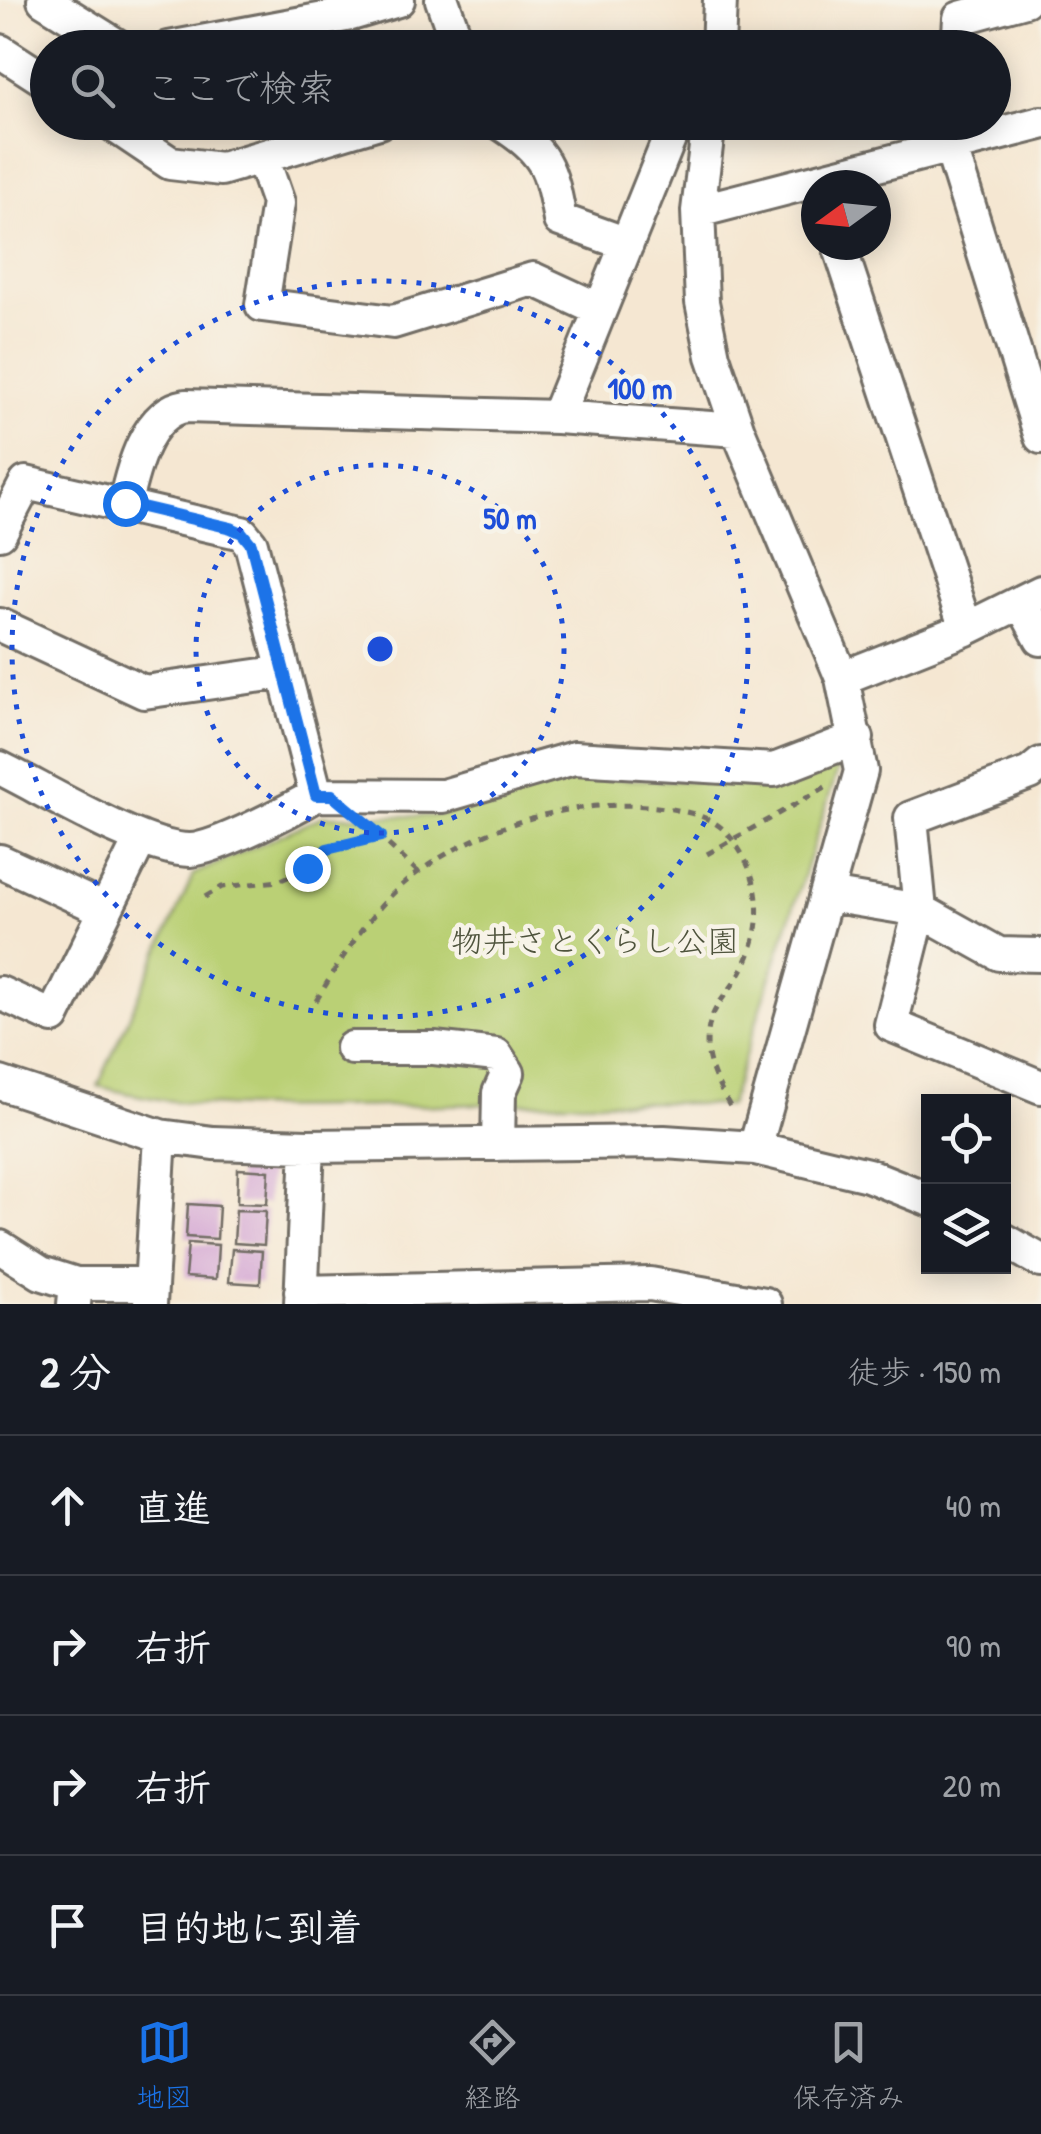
<!DOCTYPE html>
<html lang="ja">
<meta charset="utf-8">
<style>
body{margin:0;font-family:"Patrick Hand","Klee One",sans-serif;background:#20242c;color:#f1f3f6}
.controls{position:absolute;right:30px;bottom:30px;display:grid;overflow:hidden;border-radius:0px;box-shadow:0 5px 25px #0003}
.controls button{width:90px;height:90px;display:grid;place-items:center;padding:0;border:0;border-bottom:2px solid #363941;background:#171b24;color:#f1f3f6;font:50px sans-serif}
.compass{position:absolute;left:801px;top:170px;width:90px;height:90px;border-radius:50%;background:#171b24;box-shadow:0 5px 25px #0003;rotate:255deg}
.stop{position:absolute;width:30px;height:30px;margin:-22px;border:8px solid #1a73e8;border-radius:50%;background:#fff}
.stop.end{background:#1a73e8;border-color:#fff;box-shadow:0 2px 10px #0008}
.list{margin:0;padding:0;list-style:none}
h2{display:flex;justify-content:space-between;align-items:center;height:130px;margin:0;padding:0 40px;font-size:42px}
h2 small{font-size:32px;font-weight:400;color:#9ea1a6}
.list li{display:grid;grid-template-columns:65px 1fr auto;gap:30px;align-items:center;box-sizing:border-box;height:140px;padding:0 40px;border-top:2px solid #363941}
.list b{display:block;font-size:38px;white-space:nowrap}
.list em{font-size:32px;font-style:normal;color:#9ea1a6}
.icon{flex:none;width:55px;height:55px;fill:none;stroke:currentColor;stroke-width:2;stroke-linecap:round;stroke-linejoin:round}
.map{position:relative;flex:none;width:1041px;height:1304px;overflow:hidden}
.search{position:absolute;background:#171b24;box-shadow:0 5px 25px #0003;left:30px;right:30px;top:30px;height:110px;display:flex;align-items:center;gap:25px;box-sizing:border-box;padding:0 35px;border-radius:55px;color:#9ea1a6;font-size:38px}
.sheet{height:690px;background:#171b24}
nav{display:flex;justify-content:space-around;align-items:center;box-sizing:border-box;height:140px;border-top:2px solid #363941;background:#171b24;font-size:28px;color:#9ea1a6}
nav a{display:grid;justify-items:center;gap:5px}
nav .on{color:#1a73e8}
.map>svg:first-child{display:block}
.green{fill:#bad074;stroke:#727e50;stroke-width:2.5}
.building{fill:#d5a9d4}
.lines{fill:none;stroke-linecap:round;stroke-linejoin:round}
.minor-casing{stroke:#726d65;stroke-width:38}
.path{stroke:#726d65;stroke-width:5;stroke-dasharray:8 8;stroke-linecap:butt}
.minor{stroke:#fff;stroke-width:32}
.route{stroke:#1a73e8;stroke-width:12}
.ring{fill:none;stroke:#1d4ed8;stroke-width:5;stroke-dasharray:5 10}
.labels{text-anchor:middle;dominant-baseline:central;stroke-width:9;stroke-linejoin:round;paint-order:stroke}
.park-label{font-size:32px;fill:#4f543d;stroke:#f7f3e8}
.centre{fill:#1d4ed8;stroke:#f7f3e8;stroke-width:5}
.ring-label{font-size:30px;text-anchor:middle;font-weight:bold;fill:#1d4ed8;stroke:#f7f3e8;stroke-width:9;stroke-linejoin:round;paint-order:stroke}
</style>
<div class="map">
<svg width="1041" height="1304" viewBox="0 0 1041 1304">
<rect width="100%" height="100%" fill="#f7f3e8"/>
<filter id="ink" filterUnits="userSpaceOnUse"><feTurbulence type="fractalNoise" baseFrequency=".01" numOctaves="2"/><feDisplacementMap in="SourceGraphic" scale="20" xChannelSelector="R" yChannelSelector="G"/><feConvolveMatrix kernelMatrix="1 2 1 2 8 2 1 2 1" color-interpolation-filters="sRGB"/></filter>
<filter id="wash" filterUnits="userSpaceOnUse"><feTurbulence type="fractalNoise" baseFrequency=".0048" numOctaves="4" result="noise"/><feDisplacementMap in="SourceGraphic" scale="40" xChannelSelector="R" yChannelSelector="G"/><feGaussianBlur stdDeviation="2.25" result="paint"/><feColorMatrix in="noise" values="0 0 0 0 0 0 0 0 0 0 0 0 0 0 0 0 0 1.4 0 .05"/><feComposite in="paint" operator="in"/></filter>
<g filter="url(#wash)">
<rect width="100%" height="100%" fill="#f5e7d2"/>
<path class="green" d="M 840,763 L 729,1106 C 614,1097 500,1105 386,1106 C 287,1108 194,1113 98,1086 L 194,874 L 323,816 L 432,816 L 575,778 L 778,783 Z"/>
<g id="blocks">
<path class="building" d="M 238,1169 L 269,1171 L 267,1204 L 237,1203 Z
M 188,1204 L 219,1206 L 217,1239 L 186,1237 Z
M 236,1210 L 266,1211 L 264,1245 L 234,1243 Z
M 188,1243 L 218,1245 L 216,1279 L 185,1277 Z
M 232,1249 L 262,1251 L 260,1284 L 229,1282 Z"/>
</g>
</g>
<g filter="url(#ink)">
<use href="#blocks" fill-opacity="0" stroke="#726d65" stroke-width="2.5"/>
<g class="lines">
<g class="minor-casing">
<path id="minor" d="M 44,0 L 121,48
M 442,0 L 459,48
M 169,48 L 351,14 L 398,0
M 718,48 L 720,0
M 958,48 L 960,18 L 1025,0
M 0,51 L 48,82
M 109,122 L 170,163 L 221,169 L 379,122
M 499,122 C 547,153 550,166 560,220 L 627,244
M 709,122 L 698,211 L 702,302 L 713,356 L 738,430 L 842,678 L 861,771 L 755,1148
M 953,122 L 951,148 L 1041,437
M 262,157 L 278,203 L 262,305 L 393,322 L 533,279 L 600,310
M 698,211 L 1041,123
M 839,245 L 966,629
M 557,417 L 676,122
M 125,503 C 132,471 146,412 186,406 L 557,417 L 738,430
M 0,533 L 26,483 L 242,533 L 251,544 L 316,795 C 292,809 216,849 190,850 C 143,850 45,790 0,768
M 1021,602 L 1041,639
M 0,625 L 144,692 L 284,672
M 842,678 L 966,629 L 1041,592
M 1041,764 L 1030,773 L 911,818 L 920,910 L 891,1025 L 1041,1087
M 316,795 L 443,796 L 574,758 L 774,770 L 857,738
M 0,861 L 105,910
M 828,895 L 920,910 L 999,954 L 1041,955
M 0,993 L 53,1017 L 141,838
M 352,1048 L 434,1048 L 496,1055 L 508,1073 L 499,1093 L 498,1144
M 0,1083 L 160,1136 L 213,1143 L 308,1146 L 664,1142 L 755,1148 L 868,1175 L 928,1199
M 1004,1240 L 1041,1261
M 0,1247 L 41,1273 L 76,1284
M 301,1292 L 650,1284 L 765,1304
M 74,1304 L 76,1284 L 151,1284
M 150,1304 L 160,1136
M 301,1304 L 308,1146"/>
</g>
<path class="path" d="M 365,823 L 418,872
M 707,854 L 829,785
M 205,897 L 222,887 L 279,881 L 307,868 L 327,849 L 381,836
M 316,1001 C 344,955 374,903 420,871 C 492,820 585,795 672,809 C 692,813 712,817 727,833 C 765,877 767,931 736,980 C 724,998 711,1009 708,1032 C 703,1060 719,1087 732,1110"/>
<use href="#minor" class="minor"/>
</g>
</g>
<g class="lines" filter="url(#ink)">
<path class="route" d="M 125,503 L 231,528 L 242,533 L 251,544 L 316,795 L 332,795 L 381,836 L 327,849 L 307,868"/>
</g>
<g class="ring">
<circle cx="380" cy="649" r="184"/>
<circle cx="380" cy="649" r="368"/>
</g>
<g class="labels">
<g class="park-label">
<text x="595" y="940">物井さとくらし公園</text>
</g>
</g>
<circle cx="380" cy="649" r="15" class="centre"/>
<g class="ring-label">
<text x="640" y="399">100 m</text>
<text x="510" y="529">50 m</text>
</g>
</svg>
<div class="controls">
<button><svg class="icon" aria-label="locate" viewBox="0 0 24 24"><circle cx="12" cy="12" r="6"/><path d="M12 2v4M12 18v4M2 12h4M18 12h4"/></svg></button>
<button><svg class="icon" aria-label="layers" viewBox="0 0 24 24"><path d="M12 4l9 5-9 5-9-5zM3 14l9 5 9-5"/></svg></button>
</div>
<svg class="compass" viewBox="-18 -18 36 36"><path d="M0-13l5 13h-10z" fill="#e53935"/><path d="M0 13l5-13h-10z" fill="#9ea1a6"/></svg>
<div class="stop" style="left:125px;top:503px"></div>
<div class="stop end" style="left:307px;top:868px"></div>
<div class="search"><svg class="icon" aria-label="search" viewBox="0 0 24 24"><circle cx="10" cy="10" r="6"/><path d="M15 15l6 6"/></svg>ここで検索</div>
</div>
<section class="sheet">
<h2>2 分<small>徒歩 · 150 m</small></h2>
<ul class="list">
<li><svg class="icon" aria-label="ahead" viewBox="0 0 24 24"><path d="M12 20V5M6 11l6-6 6 6"/></svg><div><b>直進</b></div><em>40 m</em></li>
<li><svg class="icon" aria-label="right" viewBox="0 0 24 24"><path d="M7 20v-9h11M14 6l5 5-5 5"/></svg><div><b>右折</b></div><em>90 m</em></li>
<li><svg class="icon" aria-label="right" viewBox="0 0 24 24"><path d="M7 20v-9h11M14 6l5 5-5 5"/></svg><div><b>右折</b></div><em>20 m</em></li>
<li><svg class="icon" aria-label="arrive" viewBox="0 0 24 24"><path d="M6 21V4h12l-3 4 3 4H6"/></svg><div><b>目的地に到着</b></div></li>
</ul>
</section>
<nav>
<a class="on"><svg class="icon" aria-label="map" viewBox="0 0 24 24"><path d="M3 6l6-2 6 2 6-2v14l-6 2-6-2-6 2zM9 4v14M15 6v14"/></svg>地図</a>
<a><svg class="icon" aria-label="directions" viewBox="0 0 24 24"><path d="M12 3l9 9-9 9-9-9zM9 14v-3h6M13 9l2 2-2 2"/></svg>経路</a>
<a><svg class="icon" aria-label="saved" viewBox="0 0 24 24"><path d="M7 4h10v16l-5-4-5 4z"/></svg>保存済み</a>
</nav>
